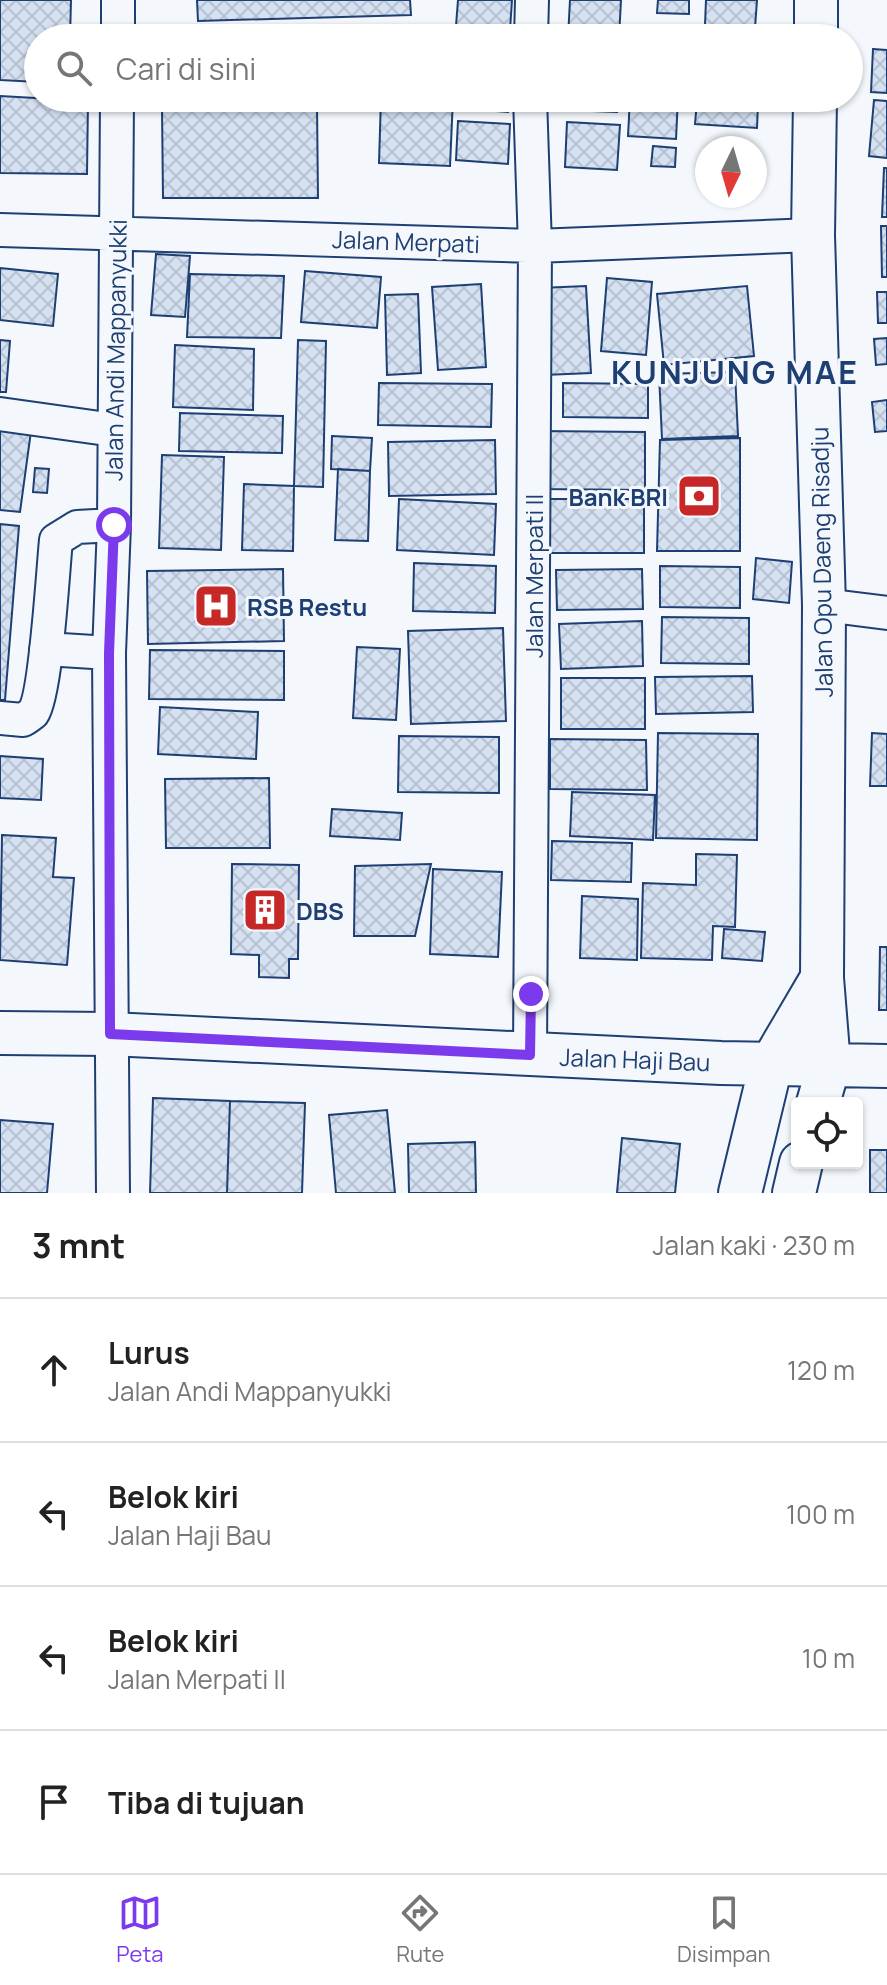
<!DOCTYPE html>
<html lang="id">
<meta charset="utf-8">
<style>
body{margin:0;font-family:Manrope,sans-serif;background:#f2f2f2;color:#222}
.controls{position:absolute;right:24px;bottom:24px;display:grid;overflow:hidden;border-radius:8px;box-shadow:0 2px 6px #0004}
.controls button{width:72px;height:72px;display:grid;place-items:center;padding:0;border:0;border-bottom:2px solid #e0e0e0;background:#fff;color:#222;font:40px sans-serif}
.compass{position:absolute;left:695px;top:136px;width:72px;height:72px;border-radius:50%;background:#fff;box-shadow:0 2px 6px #0004;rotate:185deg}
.stop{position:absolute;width:24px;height:24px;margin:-18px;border:6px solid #7c3aed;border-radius:50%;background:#fff}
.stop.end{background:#7c3aed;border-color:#fff;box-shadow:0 2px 8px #0008}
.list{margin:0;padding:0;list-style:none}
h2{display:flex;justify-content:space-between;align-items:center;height:104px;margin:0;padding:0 32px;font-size:34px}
h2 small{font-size:26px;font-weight:400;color:#767676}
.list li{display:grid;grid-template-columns:52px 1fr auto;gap:24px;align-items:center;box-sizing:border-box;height:144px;padding:0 32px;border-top:2px solid #e0e0e0}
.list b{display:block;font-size:30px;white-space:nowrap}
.list p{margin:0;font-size:26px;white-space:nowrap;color:#767676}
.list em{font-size:26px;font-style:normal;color:#767676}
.icon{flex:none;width:44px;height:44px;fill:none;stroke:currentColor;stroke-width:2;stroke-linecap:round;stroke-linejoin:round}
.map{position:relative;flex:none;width:887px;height:1193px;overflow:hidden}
.search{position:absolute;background:#fff;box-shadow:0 2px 6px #0004;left:24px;right:24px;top:24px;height:88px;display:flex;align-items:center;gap:20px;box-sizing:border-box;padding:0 28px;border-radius:44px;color:#767676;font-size:30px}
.sheet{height:680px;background:#fff}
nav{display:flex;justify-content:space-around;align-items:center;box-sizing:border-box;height:112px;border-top:2px solid #e0e0e0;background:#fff;font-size:22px;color:#767676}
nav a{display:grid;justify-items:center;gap:4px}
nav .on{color:#7c3aed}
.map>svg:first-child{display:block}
.building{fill:url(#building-cross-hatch);stroke:#1d3f73;stroke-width:2}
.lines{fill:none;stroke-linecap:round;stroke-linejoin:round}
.minor-casing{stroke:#1d3f73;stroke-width:36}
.major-casing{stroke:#1d3f73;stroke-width:46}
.minor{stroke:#f4f7fb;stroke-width:32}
.major{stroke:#f4f7fb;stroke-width:42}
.route{stroke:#7c3aed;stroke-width:10}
.labels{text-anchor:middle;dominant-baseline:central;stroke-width:6;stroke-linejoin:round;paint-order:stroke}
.street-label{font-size:24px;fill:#1d3f73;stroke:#f4f7fb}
.poi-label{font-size:24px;font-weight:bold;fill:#1d3f73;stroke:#f4f7fb;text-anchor:start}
.district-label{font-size:32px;font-weight:bold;letter-spacing:2px;fill:#1d3f73;stroke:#f4f7fb}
</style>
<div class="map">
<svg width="887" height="1193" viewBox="0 0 887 1193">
<defs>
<pattern id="building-cross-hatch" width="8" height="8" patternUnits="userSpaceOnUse" patternTransform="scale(2)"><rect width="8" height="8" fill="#d5e0f0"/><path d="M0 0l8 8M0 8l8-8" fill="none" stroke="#b6c1d1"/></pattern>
</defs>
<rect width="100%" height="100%" fill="#f4f7fb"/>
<path class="building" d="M 0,0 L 71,0 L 70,38 L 38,38 L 38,82 L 0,80 Z
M 197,0 L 410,0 L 411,15 L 198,21 Z
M 458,0 L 512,0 L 510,30 L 456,26 Z
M 570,0 L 621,0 L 619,38 L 568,38 Z
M 658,0 L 689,0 L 689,14 L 657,13 Z
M 706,0 L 757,0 L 755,28 L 705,25 Z
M 204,31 L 311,31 L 311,38 L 204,38 Z
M 459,31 L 516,35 L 515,38 L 458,38 Z
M 873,49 L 887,50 L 887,93 L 871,92 Z
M 0,96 L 88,101 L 87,174 L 0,173 Z
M 381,98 L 453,98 L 450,166 L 379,163 Z
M 459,98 L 509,98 L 508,112 L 458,108 Z
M 566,98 L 617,98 L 617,112 L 566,110 Z
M 630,98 L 678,98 L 676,139 L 628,136 Z
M 874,100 L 887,101 L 887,158 L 869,156 Z
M 697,101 L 758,104 L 757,128 L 695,124 Z
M 317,106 L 318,198 L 163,198 L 162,107 Z
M 458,121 L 510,124 L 508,164 L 456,160 Z
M 567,122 L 620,125 L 617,170 L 565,167 Z
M 653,146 L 676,148 L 675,167 L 651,166 Z
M 884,168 L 887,168 L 887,217 L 882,217 Z
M 881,226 L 887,226 L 887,277 L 882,277 Z
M 156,254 L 190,256 L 185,317 L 151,315 Z
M 0,268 L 58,274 L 53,326 L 0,320 Z
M 305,271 L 381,277 L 377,328 L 301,322 Z
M 190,274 L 284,276 L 281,338 L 187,337 Z
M 607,278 L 652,282 L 646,355 L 601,351 Z
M 481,284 L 486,367 L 438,370 L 432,287 Z
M 586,286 L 591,373 L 544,375 L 540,288 Z
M 747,286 L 754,356 L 664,365 L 657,294 Z
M 877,292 L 887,292 L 887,323 L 878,323 Z
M 418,294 L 421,373 L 387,375 L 385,295 Z
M 887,338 L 887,364 L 876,365 L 874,339 Z
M 0,340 L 10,341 L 6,392 L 0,392 Z
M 298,340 L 326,341 L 323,487 L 294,486 Z
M 175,345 L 254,349 L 253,410 L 173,407 Z
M 735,372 L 738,436 L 662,439 L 659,374 Z
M 379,383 L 492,384 L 491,427 L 378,425 Z
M 563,383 L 648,384 L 648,418 L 563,417 Z
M 887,400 L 887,431 L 875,432 L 872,402 Z
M 180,413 L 283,416 L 282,453 L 179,451 Z
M 0,427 L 31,431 L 20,512 L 0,510 Z
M 538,431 L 645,432 L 645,490 L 538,489 Z
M 332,436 L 372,438 L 370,471 L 331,469 Z
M 740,438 L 740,551 L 657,551 L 660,440 Z
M 495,440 L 496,494 L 389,496 L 388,442 Z
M 162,455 L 224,457 L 221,550 L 159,548 Z
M 35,468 L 49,469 L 47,493 L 33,492 Z
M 338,469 L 370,471 L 368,541 L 335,540 Z
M 244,484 L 294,486 L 293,551 L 242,550 Z
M 399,499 L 496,504 L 494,555 L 397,550 Z
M 543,499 L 644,499 L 644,553 L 543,553 Z
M 0,524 L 19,526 L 5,700 L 0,700 Z
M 756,558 L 792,562 L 789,603 L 753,599 Z
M 414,563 L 496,566 L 495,613 L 413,611 Z
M 660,566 L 740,567 L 740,608 L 660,607 Z
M 283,569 L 284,641 L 148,644 L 147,571 Z
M 642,569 L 643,609 L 557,610 L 556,570 Z
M 662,617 L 749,618 L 749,664 L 661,663 Z
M 642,621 L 643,666 L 561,669 L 559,624 Z
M 503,628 L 506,721 L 411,724 L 408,631 Z
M 357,647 L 400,649 L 396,720 L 353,718 Z
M 150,650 L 284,651 L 284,700 L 149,699 Z
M 752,676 L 753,712 L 656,714 L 655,677 Z
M 561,678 L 645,678 L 645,729 L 561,729 Z
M 160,707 L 258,712 L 256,759 L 158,754 Z
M 658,733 L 758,734 L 757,840 L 656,838 Z
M 872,733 L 887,734 L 887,786 L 870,786 Z
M 399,736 L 499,737 L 499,793 L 398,792 Z
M 550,739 L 646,740 L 647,790 L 550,789 Z
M 0,756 L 43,759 L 41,800 L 0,798 Z
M 269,778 L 270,848 L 166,848 L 165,779 Z
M 572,792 L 655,795 L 653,840 L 570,836 Z
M 332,809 L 402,813 L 400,840 L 330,836 Z
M 2,835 L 56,838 L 53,877 L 74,878 L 67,965 L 0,960 Z
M 552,841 L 632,843 L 631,882 L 551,880 Z
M 696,854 L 737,855 L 735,927 L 713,926 L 712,960 L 641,958 L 643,883 L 696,885 Z
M 232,864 L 299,865 L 298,959 L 289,959 L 289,978 L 259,977 L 259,955 L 231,954 Z
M 431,864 L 415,936 L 354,936 L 355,866 Z
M 433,869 L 502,872 L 498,957 L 430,954 Z
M 582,896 L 638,899 L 637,960 L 580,958 Z
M 724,929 L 765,932 L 762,961 L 722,958 Z
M 880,947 L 887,947 L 887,1010 L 879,1010 Z
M 153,1098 L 230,1101 L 227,1193 L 150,1193 Z
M 230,1101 L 305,1103 L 302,1193 L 227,1193 Z
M 387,1110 L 395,1193 L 336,1193 L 329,1115 Z
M 0,1120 L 53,1124 L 47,1193 L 0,1193 Z
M 622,1138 L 680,1144 L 675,1193 L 617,1193 Z
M 475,1142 L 476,1193 L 409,1193 L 408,1144 Z
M 870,1150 L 887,1150 L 887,1193 L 870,1193 Z"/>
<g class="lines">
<g class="minor-casing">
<path id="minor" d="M 118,38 L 118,0
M 531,38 L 532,0
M 530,98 L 535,246 L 530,1055
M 0,230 L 535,246 L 813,235
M 0,414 L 114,430
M 824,605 L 887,613
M 46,649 L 109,653
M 0,718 L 23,720 C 25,719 32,714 33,713 C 46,695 53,569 56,540 L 77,527 L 114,525
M 113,1193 L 109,653 L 114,525 L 117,98"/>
</g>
<g class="major-casing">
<path id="major" d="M 816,38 L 816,0
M 815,98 L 813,235 L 824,605 L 822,978 L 829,1065 L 818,1103
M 0,1033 L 110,1034 L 721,1063 L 887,1066
M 740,1193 L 771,1065 L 822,978
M 794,1193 L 801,1163"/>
</g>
<use href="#minor" class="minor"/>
<use href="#major" class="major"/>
</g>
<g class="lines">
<path class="route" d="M 114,525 L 109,653 L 110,1034 L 530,1055 L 531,994"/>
</g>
<defs>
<g id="bank-square" transform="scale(2.3)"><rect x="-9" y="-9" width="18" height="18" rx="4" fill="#c62828" stroke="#f4f7fb"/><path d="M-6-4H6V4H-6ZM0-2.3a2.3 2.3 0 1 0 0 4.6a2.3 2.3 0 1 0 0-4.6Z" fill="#fff"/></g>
<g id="hospital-square" transform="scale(2.3)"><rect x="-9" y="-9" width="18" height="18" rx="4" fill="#c62828" stroke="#f4f7fb"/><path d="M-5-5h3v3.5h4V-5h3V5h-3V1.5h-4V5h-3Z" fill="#fff"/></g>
<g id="building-square" transform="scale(2.3)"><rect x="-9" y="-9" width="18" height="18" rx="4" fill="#c62828" stroke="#f4f7fb"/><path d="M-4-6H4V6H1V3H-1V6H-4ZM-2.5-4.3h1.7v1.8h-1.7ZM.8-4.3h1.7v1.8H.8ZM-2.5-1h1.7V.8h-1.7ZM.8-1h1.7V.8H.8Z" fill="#fff"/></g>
</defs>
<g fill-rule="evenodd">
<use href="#bank-square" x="699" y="496"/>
<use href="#hospital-square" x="216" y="606"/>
<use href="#building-square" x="265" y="910"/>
</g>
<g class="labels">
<g class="street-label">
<text transform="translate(406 241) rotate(2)">Jalan Merpati</text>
<text transform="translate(115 350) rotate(-89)">Jalan Andi Mappanyukki</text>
<text transform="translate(821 562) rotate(-91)">Jalan Opu Daeng Risadju</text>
<text transform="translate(533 576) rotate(-90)">Jalan Merpati II</text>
<text transform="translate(635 1059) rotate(2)">Jalan Haji Bau</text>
</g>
<g class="poi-label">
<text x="668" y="496" text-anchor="end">Bank BRI</text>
<text x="247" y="606">RSB Restu</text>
<text x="296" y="910">DBS</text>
</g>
<g class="district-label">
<text x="735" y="372">KUNJUNG MAE</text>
</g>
</g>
</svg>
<div class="controls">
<button><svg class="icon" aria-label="locate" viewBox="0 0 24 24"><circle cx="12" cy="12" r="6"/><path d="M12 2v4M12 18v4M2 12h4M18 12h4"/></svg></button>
</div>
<svg class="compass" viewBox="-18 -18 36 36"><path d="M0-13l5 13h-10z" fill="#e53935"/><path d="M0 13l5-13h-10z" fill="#767676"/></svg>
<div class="stop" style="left:114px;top:525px"></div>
<div class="stop end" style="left:531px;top:994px"></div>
<div class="search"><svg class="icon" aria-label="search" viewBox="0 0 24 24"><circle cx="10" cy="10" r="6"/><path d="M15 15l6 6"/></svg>Cari di sini</div>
</div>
<section class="sheet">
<h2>3 mnt<small>Jalan kaki · 230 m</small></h2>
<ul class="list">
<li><svg class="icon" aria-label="ahead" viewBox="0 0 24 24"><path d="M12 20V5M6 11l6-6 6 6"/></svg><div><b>Lurus</b><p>Jalan Andi Mappanyukki</p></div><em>120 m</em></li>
<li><svg class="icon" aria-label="left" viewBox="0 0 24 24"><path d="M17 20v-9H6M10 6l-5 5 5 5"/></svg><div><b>Belok kiri</b><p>Jalan Haji Bau</p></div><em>100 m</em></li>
<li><svg class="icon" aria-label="left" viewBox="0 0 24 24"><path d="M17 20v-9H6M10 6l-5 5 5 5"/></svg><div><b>Belok kiri</b><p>Jalan Merpati II</p></div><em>10 m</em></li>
<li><svg class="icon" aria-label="arrive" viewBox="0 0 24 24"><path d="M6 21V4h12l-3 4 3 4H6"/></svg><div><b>Tiba di tujuan</b></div></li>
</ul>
</section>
<nav>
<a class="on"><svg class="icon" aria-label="map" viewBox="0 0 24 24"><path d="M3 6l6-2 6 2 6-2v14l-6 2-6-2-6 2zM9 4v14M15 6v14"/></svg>Peta</a>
<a><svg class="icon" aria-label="directions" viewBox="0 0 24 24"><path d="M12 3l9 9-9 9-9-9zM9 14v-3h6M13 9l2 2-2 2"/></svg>Rute</a>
<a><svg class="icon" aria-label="saved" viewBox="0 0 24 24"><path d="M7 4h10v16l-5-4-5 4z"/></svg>Disimpan</a>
</nav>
